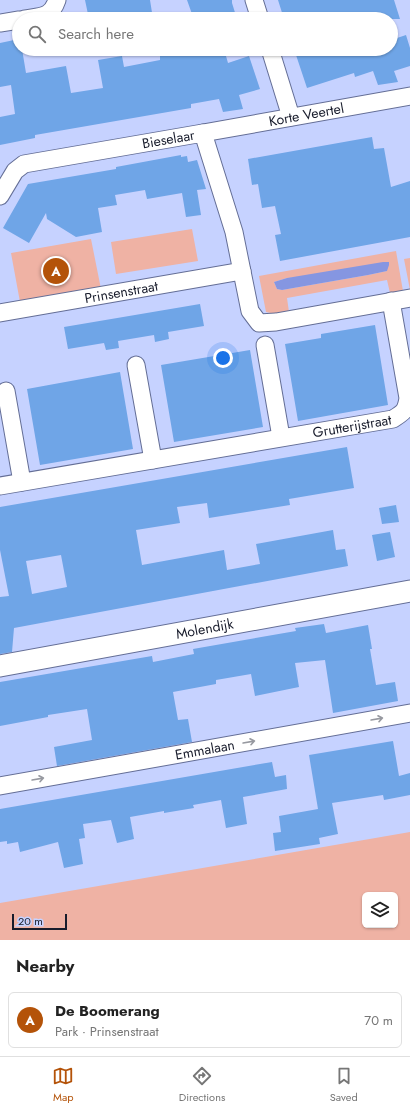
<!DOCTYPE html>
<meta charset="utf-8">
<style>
body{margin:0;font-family:Jost,sans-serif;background:#f6f6f6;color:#222}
.controls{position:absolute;right:12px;bottom:12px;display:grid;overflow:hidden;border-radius:6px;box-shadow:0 1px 3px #0004}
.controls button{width:36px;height:36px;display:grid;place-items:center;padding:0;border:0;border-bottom:1px solid #e0e0e0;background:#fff;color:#222;font:20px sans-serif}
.scale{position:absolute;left:12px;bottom:10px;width:55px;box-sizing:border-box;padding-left:4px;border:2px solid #181c2c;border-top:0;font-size:11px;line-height:14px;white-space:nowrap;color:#181c2c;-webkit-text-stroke:3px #c6d2ff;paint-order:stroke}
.you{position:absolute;left:223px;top:358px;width:14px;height:14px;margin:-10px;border:3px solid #fff;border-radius:50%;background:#1a73e8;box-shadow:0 0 0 6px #1a73e833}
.badge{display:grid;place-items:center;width:26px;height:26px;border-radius:50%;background:#b45309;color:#fff;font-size:13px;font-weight:700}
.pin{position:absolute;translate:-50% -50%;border:2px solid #fff;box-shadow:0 1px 4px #0006}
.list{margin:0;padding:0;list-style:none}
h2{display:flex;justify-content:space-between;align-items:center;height:52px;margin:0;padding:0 16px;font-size:17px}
h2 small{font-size:13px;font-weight:400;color:#767676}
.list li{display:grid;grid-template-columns:26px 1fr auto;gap:12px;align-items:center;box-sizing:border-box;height:56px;margin:0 8px 8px;padding:0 8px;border:1px solid #e0e0e0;border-radius:6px}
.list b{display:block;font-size:15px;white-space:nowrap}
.list p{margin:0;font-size:13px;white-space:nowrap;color:#767676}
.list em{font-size:13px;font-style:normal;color:#767676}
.icon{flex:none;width:22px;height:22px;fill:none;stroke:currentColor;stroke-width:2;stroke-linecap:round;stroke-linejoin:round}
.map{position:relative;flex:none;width:410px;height:940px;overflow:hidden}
.search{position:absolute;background:#fff;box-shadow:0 1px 3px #0004;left:12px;right:12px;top:12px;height:44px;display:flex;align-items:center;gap:10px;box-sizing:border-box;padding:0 14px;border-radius:22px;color:#767676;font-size:15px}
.sheet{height:116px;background:#fff}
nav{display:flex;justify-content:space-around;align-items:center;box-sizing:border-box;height:56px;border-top:1px solid #e0e0e0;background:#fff;font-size:11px;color:#767676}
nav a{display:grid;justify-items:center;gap:2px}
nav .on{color:#b45309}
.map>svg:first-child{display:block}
.green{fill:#efb2a4;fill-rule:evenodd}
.water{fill:#8596e1}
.building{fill:#6fa5e7;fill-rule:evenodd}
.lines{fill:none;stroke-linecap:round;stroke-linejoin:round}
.minor-casing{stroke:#646e96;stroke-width:19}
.tertiary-casing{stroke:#646e96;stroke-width:23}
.minor{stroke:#fff;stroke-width:17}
.tertiary{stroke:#fff;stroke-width:21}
.oneway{stroke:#9799a0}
.labels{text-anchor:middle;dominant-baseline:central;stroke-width:3;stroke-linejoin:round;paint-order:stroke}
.street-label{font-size:14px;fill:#181c2c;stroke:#c6d2ff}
</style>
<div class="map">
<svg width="410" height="940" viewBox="0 0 410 940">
<rect width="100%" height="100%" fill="#c6d2ff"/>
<path class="green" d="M 192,229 L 198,261 L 116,274 L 111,242 Z
M 91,239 L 101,289 L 20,302 L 11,253 Z
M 396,251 L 403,291 L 390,293 L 387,280 L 287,298 L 289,312 L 275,314 L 266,312 L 259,276 ZM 387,271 L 368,275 L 282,290 L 277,289 L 274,282 L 287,278 Z
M 410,258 L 410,290 L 404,259 Z
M 410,832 L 410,940 L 0,940 L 0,903 ZM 365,895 L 395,895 L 395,925 L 365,925 Z"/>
<path class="water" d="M 383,262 L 389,262 L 389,265 L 387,271 L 368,275 L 282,290 L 277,289 L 274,282 L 287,278 Z"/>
<path class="building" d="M 85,0 L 150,0 L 153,19 L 89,19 Z
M 187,0 L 232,0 L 232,3 L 237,19 L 207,19 L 205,12 L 198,14 L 192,14 Z
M 278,0 L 394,0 L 400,19 L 284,19 Z
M 406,35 L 410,48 L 410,66 L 394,71 L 398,82 L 378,85 L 373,71 L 355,77 L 354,73 L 307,88 L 294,49 L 391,49 L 391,40 Z
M 19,39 L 19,49 L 22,49 L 26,73 L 66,66 L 71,93 L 103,88 L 98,60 L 122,56 L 124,67 L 160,60 L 160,56 L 175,54 L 174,49 L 224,49 L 228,63 L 249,56 L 260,89 L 239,95 L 243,109 L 223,112 L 219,99 L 191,104 L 191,108 L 35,135 L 35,138 L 0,145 L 0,117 L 15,114 L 11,85 L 0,87 L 0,43 Z
M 372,137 L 374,149 L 384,148 L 391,187 L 410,181 L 410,237 L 280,261 L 275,235 L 281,234 L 275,206 L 262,208 L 258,184 L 252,185 L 248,159 Z
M 181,155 L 181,157 L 187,156 L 188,162 L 197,160 L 206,189 L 197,190 L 201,215 L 186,217 L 182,193 L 147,199 L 145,190 L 115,195 L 117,205 L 98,208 L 102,232 L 76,237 L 47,219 L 46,213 L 29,243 L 3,228 L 28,184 L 116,169 L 116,167 Z
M 200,304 L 204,326 L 168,332 L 169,339 L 155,342 L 154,335 L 118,341 L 119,348 L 106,350 L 104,343 L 68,349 L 64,327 Z
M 375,325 L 388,405 L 298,421 L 285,344 L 321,338 L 321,334 Z
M 250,350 L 263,427 L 174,442 L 161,365 Z
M 120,372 L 133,449 L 40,465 L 27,389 Z
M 347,447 L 354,488 L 289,499 L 290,505 L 209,518 L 207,503 L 177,507 L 180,523 L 136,530 L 142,565 L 224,550 L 227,570 L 260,564 L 256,544 L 333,530 L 336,550 L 345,549 L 348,566 L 14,628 L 12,652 L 0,654 L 0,597 L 9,596 L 0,550 L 0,507 ZM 61,555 L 67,587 L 32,594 L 26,561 Z
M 396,505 L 399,522 L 382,524 L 379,508 Z
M 390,532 L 395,557 L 377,561 L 372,535 Z
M 324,624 L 326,633 L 368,625 L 372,649 L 370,649 L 376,685 L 395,682 L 398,701 L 333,713 L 325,660 L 295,663 L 299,687 L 255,696 L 251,674 L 216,680 L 216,684 L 173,692 L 178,720 L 188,719 L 192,742 L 57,766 L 54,747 L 92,740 L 87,709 L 48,715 L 48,717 L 0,726 L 0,682 L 152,656 L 153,662 L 194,654 L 193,649 L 296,631 L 295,628 Z
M 393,741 L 399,776 L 410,773 L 410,795 L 384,800 L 383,795 L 332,803 L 338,834 L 319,838 L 320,844 L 275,851 L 273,833 L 281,832 L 279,816 L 318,809 L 309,755 Z
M 272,762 L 275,777 L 286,775 L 287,789 L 243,797 L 247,824 L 226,828 L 221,800 L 193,805 L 194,808 L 164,813 L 164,811 L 130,817 L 134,839 L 117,843 L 111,820 L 83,824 L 85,838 L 79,839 L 83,864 L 64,868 L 58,842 L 20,852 L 18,842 L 7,844 L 7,841 L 0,842 L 0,809 Z"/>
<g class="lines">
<g class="minor-casing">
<g id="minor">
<path d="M 254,0 L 260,19"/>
<path d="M 24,19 C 41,16 51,18 57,0"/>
<path d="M 0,23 L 19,20"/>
<path d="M 270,49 L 291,117"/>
<path id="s1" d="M 203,133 L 410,96"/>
<path id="s2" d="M 0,196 L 15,171 L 24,164 L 203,133 L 234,232 L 250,311 L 259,323 L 276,322 L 410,298"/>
<path id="s3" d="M 0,313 L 242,271"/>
<path d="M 265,345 L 281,437"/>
<path d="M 136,365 L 153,460"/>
<path d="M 6,391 L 22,482"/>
<path id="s4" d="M 0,486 L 393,419 C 404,412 406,411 408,398 L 391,301"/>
<path id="s5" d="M 0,786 L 410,713"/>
</g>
</g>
<g class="tertiary-casing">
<g id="tertiary">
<path id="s6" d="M 0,666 L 410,591"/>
</g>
</g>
<use href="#minor" class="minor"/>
<use href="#tertiary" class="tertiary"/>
</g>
<defs><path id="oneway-shaft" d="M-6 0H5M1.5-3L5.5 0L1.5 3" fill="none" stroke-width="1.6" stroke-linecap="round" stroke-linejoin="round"/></defs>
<g class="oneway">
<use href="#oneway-shaft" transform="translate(377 719) rotate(-10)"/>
<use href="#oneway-shaft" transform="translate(249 742) rotate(-10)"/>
<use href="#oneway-shaft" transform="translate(38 779) rotate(-10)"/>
</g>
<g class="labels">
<g class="street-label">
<text stroke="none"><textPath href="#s1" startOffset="105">Korte Veertel</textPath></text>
<text stroke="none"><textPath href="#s2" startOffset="187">Bieselaar</textPath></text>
<text stroke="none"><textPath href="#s3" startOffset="123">Prinsenstraat</textPath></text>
<text stroke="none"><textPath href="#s4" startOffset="357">Grutterijstraat</textPath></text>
<text stroke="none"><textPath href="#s6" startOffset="208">Molendijk</textPath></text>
<text stroke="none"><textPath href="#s5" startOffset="208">Emmalaan</textPath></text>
</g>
</g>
</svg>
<div class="controls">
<button><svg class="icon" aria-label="layers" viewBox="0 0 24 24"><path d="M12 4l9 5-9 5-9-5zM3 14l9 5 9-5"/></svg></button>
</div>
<div class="scale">20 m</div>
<div class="you"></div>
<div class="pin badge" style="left:56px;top:271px">A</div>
<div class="search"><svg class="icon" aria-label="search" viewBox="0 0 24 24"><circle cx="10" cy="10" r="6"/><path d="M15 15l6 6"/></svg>Search here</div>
</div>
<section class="sheet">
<h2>Nearby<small></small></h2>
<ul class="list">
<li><span class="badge">A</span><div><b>De Boomerang</b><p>Park · Prinsenstraat</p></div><em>70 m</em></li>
</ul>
</section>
<nav>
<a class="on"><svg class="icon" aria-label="map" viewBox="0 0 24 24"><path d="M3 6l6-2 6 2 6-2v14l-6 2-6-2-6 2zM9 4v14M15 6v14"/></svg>Map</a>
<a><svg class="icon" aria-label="directions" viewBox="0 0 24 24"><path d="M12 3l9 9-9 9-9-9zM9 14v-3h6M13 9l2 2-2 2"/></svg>Directions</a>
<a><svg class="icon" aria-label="saved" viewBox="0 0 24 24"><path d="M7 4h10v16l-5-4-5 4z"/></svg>Saved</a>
</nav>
